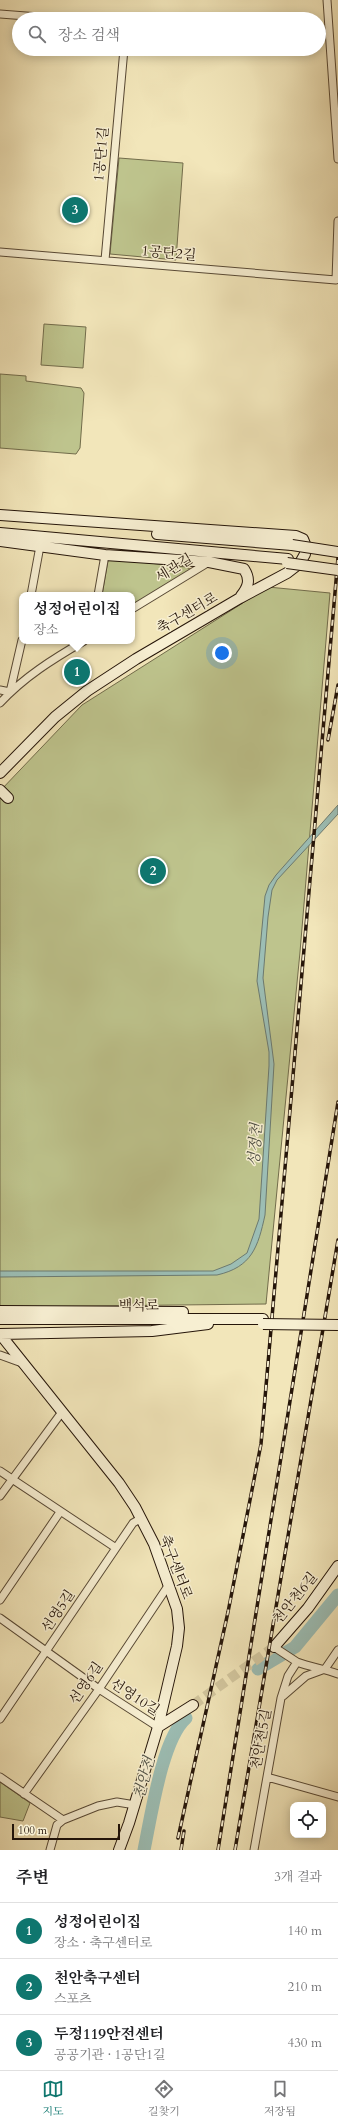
<!DOCTYPE html>
<html lang="ko">
<meta charset="utf-8">
<style>
body{margin:0;font-family:Cardo,"Noto Serif KR",serif;background:#f6f6f6;color:#202124}
.controls{position:absolute;right:12px;bottom:12px;display:grid;overflow:hidden;border-radius:8px;box-shadow:0 2px 10px #0003}
.controls button{width:36px;height:36px;display:grid;place-items:center;padding:0;border:0;border-bottom:1px solid #e0e0e0;background:#fff;color:#202124;font:20px sans-serif}
.scale{position:absolute;left:12px;bottom:10px;width:108px;box-sizing:border-box;padding-left:4px;border:2px solid #251509;border-top:0;font-size:11px;line-height:14px;white-space:nowrap;color:#251509;-webkit-text-stroke:3px #f7efd2;paint-order:stroke}
.you{position:absolute;left:222px;top:653px;width:14px;height:14px;margin:-10px;border:3px solid #fff;border-radius:50%;background:#1a73e8;box-shadow:0 0 0 6px #1a73e833}
.badge{display:grid;place-items:center;width:26px;height:26px;border-radius:50%;background:#0f766e;color:#fff;font-size:13px;font-weight:700}
.pin{position:absolute;translate:-50% -50%;border:2px solid #fff;box-shadow:0 1px 4px #0006}
.popup{position:absolute;left:19px;top:592px;width:116px;height:52px;box-sizing:border-box;display:grid;place-content:center;border-radius:8px;background:#fff;filter:drop-shadow(0 1px 3px #0005);font-size:13px;white-space:nowrap;color:#757577}
.popup b{font-size:15px;color:#202124}
.popup::after{content:'';position:absolute;left:50%;top:100%;margin-left:-8px;border:8px solid transparent;border-top-color:#fff}
.list{margin:0;padding:0;list-style:none}
h2{display:flex;justify-content:space-between;align-items:center;height:52px;margin:0;padding:0 16px;font-size:17px}
h2 small{font-size:13px;font-weight:400;color:#757577}
.list li{display:grid;grid-template-columns:26px 1fr auto;gap:12px;align-items:center;box-sizing:border-box;height:56px;padding:0 16px;border-top:1px solid #e0e0e0}
.list b{display:block;font-size:15px;white-space:nowrap}
.list p{margin:0;font-size:13px;white-space:nowrap;color:#757577}
.list em{font-size:13px;font-style:normal;color:#757577}
.icon{flex:none;width:22px;height:22px;fill:none;stroke:currentColor;stroke-width:2;stroke-linecap:round;stroke-linejoin:round}
.map{position:relative;flex:none;width:338px;height:1850px;overflow:hidden}
.search{position:absolute;background:#fff;box-shadow:0 2px 10px #0003;left:12px;right:12px;top:12px;height:44px;display:flex;align-items:center;gap:10px;box-sizing:border-box;padding:0 14px;border-radius:22px;color:#757577;font-size:15px}
.sheet{height:220px;background:#fff}
nav{display:flex;justify-content:space-around;align-items:center;box-sizing:border-box;height:56px;border-top:1px solid #e0e0e0;background:#fff;font-size:11px;color:#757577}
nav a{display:grid;justify-items:center;gap:2px}
nav .on{color:#0f766e}
.map>svg:first-child{display:block}
.green{fill:#bec48d;stroke:#726c4b}
.water{fill:#9cbeb5;stroke:#6c7a70}
.lines{fill:none;stroke-linecap:round;stroke-linejoin:round}
.river{stroke:#9cbeb5;stroke-width:13}
.secondary-tunnel{stroke:#d3c79f;stroke-width:10;stroke-dasharray:10 5;stroke-linecap:butt}
.street-casing{stroke:#584935;stroke-width:9}
.secondary-casing{stroke:#251509;stroke-width:12}
.street{stroke:#f7efd2;stroke-width:7}
.secondary{stroke:#f7efd2;stroke-width:10}
.rail-casing{stroke:#251509;stroke-width:3.5}
.rail{stroke:#f7efd2;stroke-width:2;stroke-dasharray:6;stroke-linecap:butt}
.secondary-bridge-casing{stroke:#251509;stroke-width:12;stroke-linecap:butt}
.secondary-bridge{stroke:#f7efd2;stroke-width:10}
.labels{text-anchor:middle;dominant-baseline:central;stroke-width:3;stroke-linejoin:round;paint-order:stroke}
.street-label{font-size:14px;fill:#251509;stroke:#f7efd2}
.water-label{font-size:15px;font-style:italic;fill:#4f5045;stroke:#f7efd2}
</style>
<div class="map">
<svg width="338" height="1850" viewBox="0 0 338 1850">
<rect width="100%" height="100%" fill="#f2e6ba"/>
<filter id="stains"><feTurbulence type="fractalNoise" baseFrequency=".005" numOctaves="4"/><feColorMatrix values="0 0 0 0 .2 0 0 0 0 .09 0 0 0 0 .02 0 0 0 .5 -.17"/></filter>
<radialGradient id="worn" r=".72"><stop offset=".6" stop-color="#630" stop-opacity="0"/><stop offset="1" stop-color="#630" stop-opacity=".3"/></radialGradient>
<path class="green" d="M 119,158 L 183,163 L 176,260 L 110,254 Z
M 44,324 L 86,327 L 83,368 L 41,365 Z
M 0,374 L 26,376 L 26,381 L 81,388 L 84,393 L 80,448 L 76,454 L 0,448 Z
M 112,559 L 186,567 L 190,569 L 189,572 L 132,607 L 132,595 L 102,595 L 108,560 Z
M 268,587 L 330,593 L 300,952 L 266,1304 L 0,1307 L 0,791 L 82,705 Z
M 0,1782 L 30,1803 L 23,1821 L 0,1817 Z"/>
<path class="water" d="M 338,805 L 338,814 L 277,880 L 272,890 L 268,917 L 263,978 L 274,1064 L 265,1215 C 258,1247 252,1267 217,1275 L 0,1277 L 0,1271 L 213,1271 L 231,1264 L 247,1253 L 259,1219 L 269,1066 L 269,1052 L 257,981 L 265,896 L 269,885 L 276,875 Z"/>
<g class="lines">
<path class="river" d="M 258,1669 L 295,1647 L 338,1595
M 144,1850 C 151,1817 162,1739 186,1718"/>
<path class="secondary-tunnel" d="M 193,1705 L 274,1647"/>
<g class="street-casing">
<path id="street" d="M 327,0 L 338,159
M 0,14 L 65,19
M 0,252 L 336,280 L 338,221
M 105,260 L 124,49
M 31,595 L 40,546
M 98,595 L 105,555
M 132,609 L 209,562
M 0,690 L 10,692 L 22,640
M 0,703 C 24,677 53,659 84,641
M 0,1355 L 22,1363
M 0,1471 L 116,1548
M 0,1496 L 62,1412
M 0,1600 L 60,1512
M 0,1618 L 99,1689 L 158,1727
M 297,1662 C 310,1667 324,1669 338,1674
M 283,1696 L 306,1676 L 325,1669 L 338,1650
M 0,1719 L 116,1548 L 133,1523 L 140,1519
M 0,1777 L 63,1820
M 267,1777 L 338,1797
M 24,1794 L 99,1689 L 168,1586
M 50,1850 L 57,1825 L 63,1820 L 98,1806 L 117,1802 L 135,1805
M 254,1850 L 281,1698 L 288,1676 L 297,1662 L 274,1647"/>
</g>
<g class="secondary-casing">
<path id="secondary" d="M 0,515 L 296,536 L 303,539 L 305,544 L 305,554 L 300,563 L 287,573 L 240,598 L 136,659 L 87,691 L 55,717 L 0,773
M 0,533 L 288,559
M 157,534 L 292,545
M 0,541 L 105,555 L 209,562 L 244,569 C 251,580 248,587 241,596
M 0,790 L 8,798
M 0,1311 L 183,1312
M 0,1319 L 263,1319
M 0,1334 L 119,1483 L 135,1507 L 154,1544 L 177,1609 L 179,1628 L 177,1646 L 158,1727 L 129,1823 L 119,1850
M 0,1334 L 152,1331 L 208,1324
M 274,1647 L 308,1608 L 338,1566
M 158,1727 L 193,1705"/>
</g>
<use href="#street" class="street"/>
<use href="#secondary" class="secondary"/>
<g class="rail-casing">
<path id="rail" d="M 328,740 L 338,685
M 178,1838 L 228,1612 L 261,1444 L 338,558
M 181,1850 L 184,1831
M 218,1850 L 338,1102
M 235,1850 L 338,1240"/>
</g>
<use href="#rail" class="rail"/>
<g class="secondary-bridge-casing">
<path id="secondary-bridge" d="M 292,545 L 338,552
M 287,563 L 338,570
M 263,1324 L 338,1325"/>
</g>
<use href="#secondary-bridge" class="secondary-bridge"/>
</g>
<g class="labels">
<g class="street-label">
<text transform="translate(101 154) rotate(-85)">1공단1길</text>
<text transform="translate(169 253) rotate(5)">1공단2길</text>
<text transform="translate(174 568) rotate(-31)">세관길</text>
<text transform="translate(187 613) rotate(-30)">축구센터로</text>
<text x="139" y="1305">백석로</text>
<text transform="translate(176 1567) rotate(69)">축구센터로</text>
<text transform="translate(295 1598) rotate(-51)">천안천6길</text>
<text transform="translate(58 1611) rotate(-56)">선영5길</text>
<text transform="translate(86 1683) rotate(-55)">선영6길</text>
<text transform="translate(135 1697) rotate(33)">선영10길</text>
<text transform="translate(261 1739) rotate(-80)">천안천5길</text>
</g>
<g class="water-label">
<text transform="translate(255 1145) rotate(-86)">성정천</text>
<text transform="translate(144 1778) rotate(-75)">천안천</text>
</g>
</g>
<rect width="100%" height="100%" filter="url(#stains)"/>
<rect width="100%" height="100%" fill="url(#worn)"/>
</svg>
<div class="controls">
<button><svg class="icon" aria-label="locate" viewBox="0 0 24 24"><circle cx="12" cy="12" r="6"/><path d="M12 2v4M12 18v4M2 12h4M18 12h4"/></svg></button>
</div>
<div class="scale">100 m</div>
<div class="you"></div>
<div class="pin badge" style="left:77px;top:672px">1</div>
<div class="popup"><b>성정어린이집</b>장소</div>
<div class="pin badge" style="left:153px;top:871px">2</div>
<div class="pin badge" style="left:75px;top:210px">3</div>
<div class="search"><svg class="icon" aria-label="search" viewBox="0 0 24 24"><circle cx="10" cy="10" r="6"/><path d="M15 15l6 6"/></svg>장소 검색</div>
</div>
<section class="sheet">
<h2>주변<small>3개 결과</small></h2>
<ul class="list">
<li><span class="badge">1</span><div><b>성정어린이집</b><p>장소 · 축구센터로</p></div><em>140 m</em></li>
<li><span class="badge">2</span><div><b>천안축구센터</b><p>스포츠</p></div><em>210 m</em></li>
<li><span class="badge">3</span><div><b>두정119안전센터</b><p>공공기관 · 1공단1길</p></div><em>430 m</em></li>
</ul>
</section>
<nav>
<a class="on"><svg class="icon" aria-label="map" viewBox="0 0 24 24"><path d="M3 6l6-2 6 2 6-2v14l-6 2-6-2-6 2zM9 4v14M15 6v14"/></svg>지도</a>
<a><svg class="icon" aria-label="directions" viewBox="0 0 24 24"><path d="M12 3l9 9-9 9-9-9zM9 14v-3h6M13 9l2 2-2 2"/></svg>길찾기</a>
<a><svg class="icon" aria-label="saved" viewBox="0 0 24 24"><path d="M7 4h10v16l-5-4-5 4z"/></svg>저장됨</a>
</nav>
